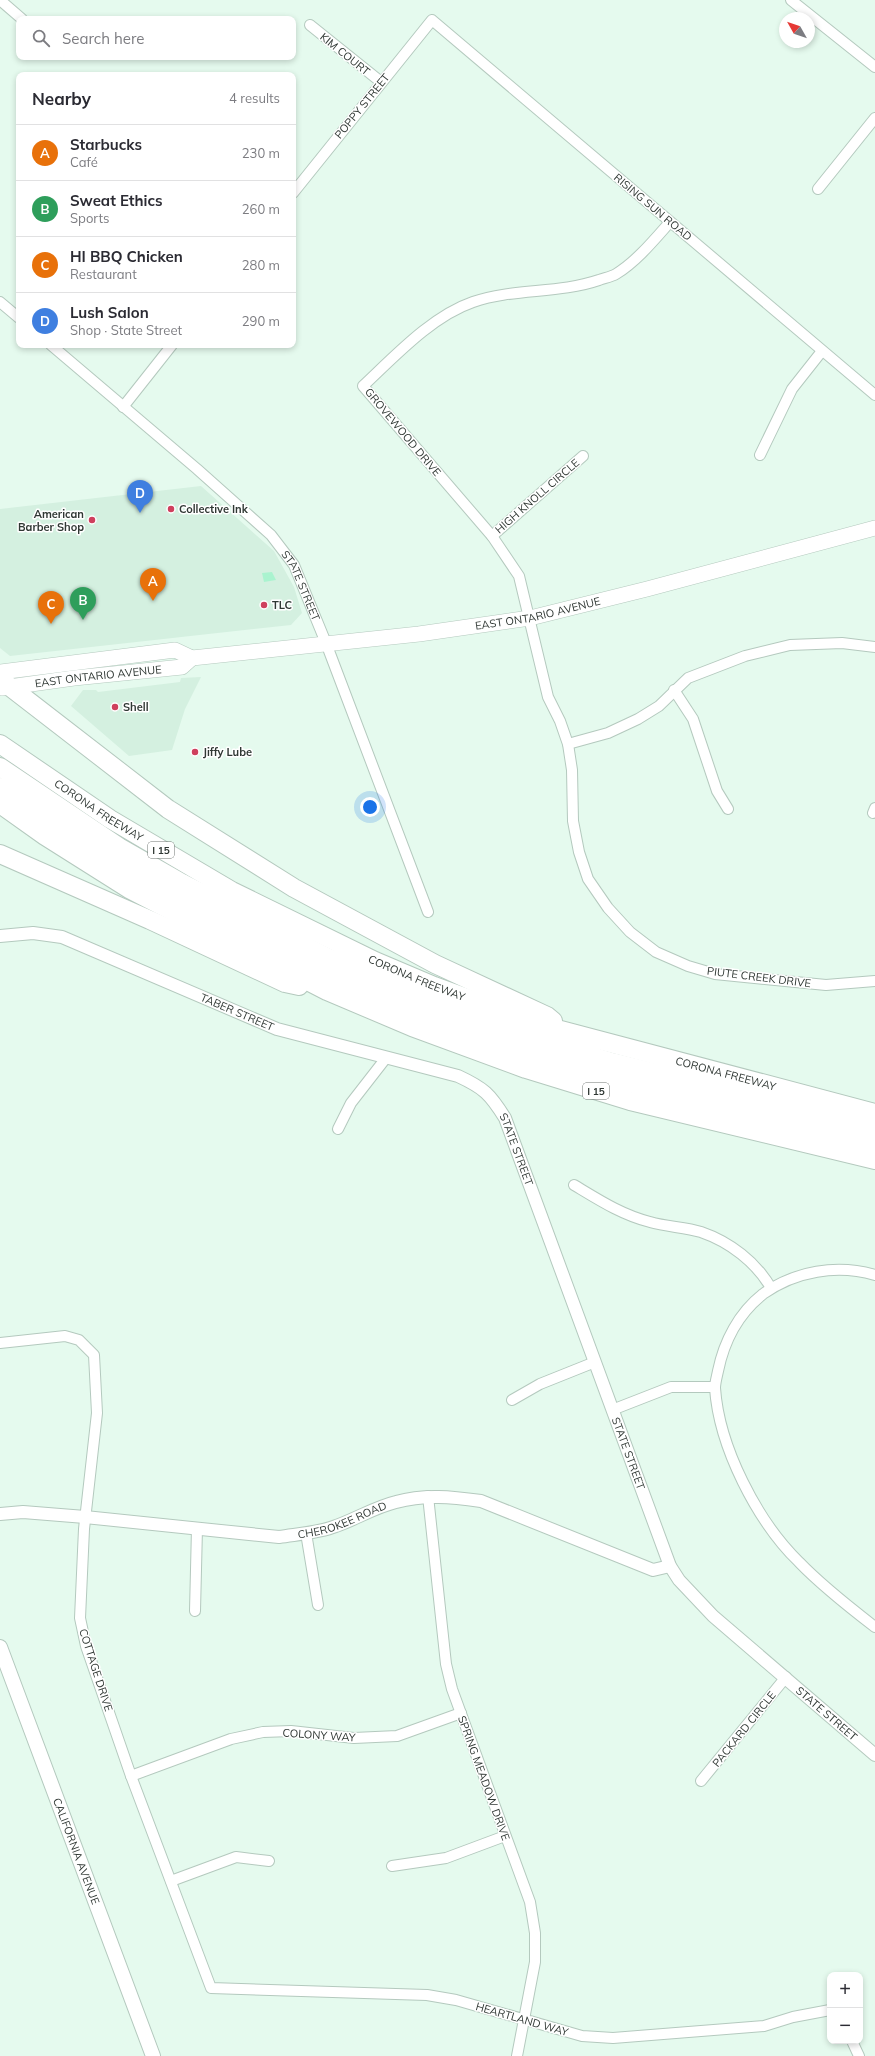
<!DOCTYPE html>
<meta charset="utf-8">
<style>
body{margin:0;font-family:Mulish,sans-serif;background:#f7f7f7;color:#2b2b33}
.controls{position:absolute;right:12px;bottom:12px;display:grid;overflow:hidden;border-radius:8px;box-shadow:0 2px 6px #0003}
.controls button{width:36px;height:36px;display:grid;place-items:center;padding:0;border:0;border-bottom:1px solid #e1e1e2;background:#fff;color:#2b2b33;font:20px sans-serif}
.compass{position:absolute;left:779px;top:12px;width:36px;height:36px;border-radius:50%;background:#fff;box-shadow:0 2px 6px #0003;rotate:310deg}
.you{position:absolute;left:370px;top:807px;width:14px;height:14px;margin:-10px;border:3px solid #fff;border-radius:50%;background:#1a73e8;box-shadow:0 0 0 6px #1a73e833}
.badge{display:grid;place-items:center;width:26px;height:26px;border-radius:50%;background:#cf3f5d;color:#fff;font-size:13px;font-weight:700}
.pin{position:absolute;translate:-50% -33px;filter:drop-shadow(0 1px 2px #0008)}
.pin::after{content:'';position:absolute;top:21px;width:14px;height:12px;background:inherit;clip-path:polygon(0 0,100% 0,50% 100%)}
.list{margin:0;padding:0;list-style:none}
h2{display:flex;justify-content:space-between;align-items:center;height:52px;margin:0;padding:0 16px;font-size:17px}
h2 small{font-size:13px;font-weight:400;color:#7c7c81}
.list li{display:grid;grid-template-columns:26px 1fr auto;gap:12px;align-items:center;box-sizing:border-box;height:56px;padding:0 16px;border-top:1px solid #e1e1e2}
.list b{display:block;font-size:15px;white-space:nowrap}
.list p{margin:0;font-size:13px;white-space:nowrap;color:#7c7c81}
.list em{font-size:13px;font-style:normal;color:#7c7c81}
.icon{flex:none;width:22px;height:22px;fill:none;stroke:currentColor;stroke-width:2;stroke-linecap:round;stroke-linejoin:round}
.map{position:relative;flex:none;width:875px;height:2056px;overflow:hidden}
.search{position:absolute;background:#fff;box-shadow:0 2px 6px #0003;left:16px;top:16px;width:280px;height:44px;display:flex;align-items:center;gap:10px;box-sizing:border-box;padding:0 14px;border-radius:8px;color:#7c7c81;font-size:15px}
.panel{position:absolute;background:#fff;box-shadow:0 2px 6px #0003;left:16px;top:72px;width:280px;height:276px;border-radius:8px}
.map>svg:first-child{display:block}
.built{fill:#d4f0e0}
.green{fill:#aaf3cf}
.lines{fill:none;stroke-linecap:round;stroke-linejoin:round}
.minor-casing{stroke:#b4c9be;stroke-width:12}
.tertiary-casing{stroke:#b4c9be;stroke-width:14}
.secondary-casing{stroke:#b4c9be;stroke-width:16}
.primary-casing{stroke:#b4c9be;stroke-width:16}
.motorway-casing{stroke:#b4c9be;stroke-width:20}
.minor{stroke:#fff;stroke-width:10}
.tertiary{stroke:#fff;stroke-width:12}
.secondary{stroke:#fff;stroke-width:14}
.primary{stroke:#fff;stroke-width:15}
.motorway{stroke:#fff;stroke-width:18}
.poi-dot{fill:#cf3f5d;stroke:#fff;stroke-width:1.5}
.labels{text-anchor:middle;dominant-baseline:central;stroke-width:3;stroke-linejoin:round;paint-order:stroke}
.shield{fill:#fff;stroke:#6e7471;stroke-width:1}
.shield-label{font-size:10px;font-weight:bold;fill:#303834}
.street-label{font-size:11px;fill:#303834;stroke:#fff}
.poi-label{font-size:11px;font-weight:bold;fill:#303834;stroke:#fff;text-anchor:start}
</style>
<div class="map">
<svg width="875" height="2056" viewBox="0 0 875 2056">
<rect width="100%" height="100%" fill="#e5faee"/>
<path class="built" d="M 201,486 L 274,551 L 294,587 L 302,613 L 291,625 L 10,656 L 0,648 L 0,509 Z
M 201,677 L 185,709 L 172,750 L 129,756 L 71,706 L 83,690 L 96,690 L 98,692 L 180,682 L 181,678 Z"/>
<path class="green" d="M 272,572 L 276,580 L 264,582 L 262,573 Z"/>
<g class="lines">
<g class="minor-casing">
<g id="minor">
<path d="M 0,0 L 22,19"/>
<path d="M 791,0 L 875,67"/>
<path d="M 310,25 L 381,82"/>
<path d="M 818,189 L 875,118"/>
<path d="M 293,193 L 432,20 L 875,395"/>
<path d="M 670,222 C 654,240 637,261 616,274 C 611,277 604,278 599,280 C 558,294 514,288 473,302 C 432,316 395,356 363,386 L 492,536 L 519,576 L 548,697 L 560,721 L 568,744 L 572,770 L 573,821 L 579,852 L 588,879 L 608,908 L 630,932 L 656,952 L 688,966 L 715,974 L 826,985 L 875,981"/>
<path d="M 0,302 L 19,318"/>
<path id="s1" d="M 51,345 L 197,469 L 271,535 L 294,565 L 326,643 L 428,912"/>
<path d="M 123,407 L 172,345"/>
<path d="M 760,455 L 792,389 L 822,351"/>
<path d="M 492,536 L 583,456"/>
<path d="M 674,690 L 693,719 L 717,791 L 728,809"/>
<path d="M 568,744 L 608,733 L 638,719 L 659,706 L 688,678 L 745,656 L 790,645 L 842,643 L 875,647"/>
<path d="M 873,813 L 875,808"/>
<path d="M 338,1129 L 351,1103 L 386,1058"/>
<path d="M 574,1185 C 599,1200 622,1215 650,1222 C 667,1227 685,1227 701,1232 C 730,1242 756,1262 771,1288"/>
<path d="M 875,1275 C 837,1264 795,1271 763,1294 C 739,1313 724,1341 718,1371 C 717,1376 715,1383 715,1388 C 719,1447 757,1521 799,1562 C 822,1586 849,1607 875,1627"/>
<path d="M 0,1343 L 65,1336 L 79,1340 L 94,1355 L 97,1413 L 84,1529 L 80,1618 L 86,1646 L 131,1776 L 211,1988 L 427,1995 L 456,2000 L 582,2036 L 613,2038 L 764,2026 L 793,2017 L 830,2010"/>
<path d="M 512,1400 L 540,1384 L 595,1362"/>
<path d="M 612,1410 L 671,1387 L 715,1387"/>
<path d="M 428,1496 L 446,1664 L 452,1689 L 530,1902 L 535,1933 L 535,1962 L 517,2056"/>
<path d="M 306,1533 L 318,1605"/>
<path d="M 195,1611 L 197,1528"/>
<path d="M 131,1776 L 231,1739 L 263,1732 L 291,1731 L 354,1738 L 397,1736 L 461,1713"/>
<path d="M 701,1781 L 786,1677"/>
<path d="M 392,1866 L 446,1858 L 505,1836"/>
<path d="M 171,1881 L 236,1857 L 269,1861"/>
<path d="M 852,2041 L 859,2056"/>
</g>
</g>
<g class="tertiary-casing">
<g id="tertiary">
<path id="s2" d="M 0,936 L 33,933 L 62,937 L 277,1029 L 458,1076 C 484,1088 490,1094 505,1118 L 670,1566 L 679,1580 L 713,1616 L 875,1755"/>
<path id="s3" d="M 0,1514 L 23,1512 L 85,1517 L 279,1537 C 298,1534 318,1533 336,1526 C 356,1519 375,1507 396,1502 C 425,1494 452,1497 481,1501 L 653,1570 L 670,1566"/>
</g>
</g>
<g class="secondary-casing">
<g id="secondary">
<path id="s4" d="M 0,1647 L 153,2056"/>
</g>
</g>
<g class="primary-casing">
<g id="primary">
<path id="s5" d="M 0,672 L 175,650 L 192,658 L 419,634 L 530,618 L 647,589 L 875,528"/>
<path id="s6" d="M 2,688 L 74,678 L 182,667 L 192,658"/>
</g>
</g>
<g class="motorway-casing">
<g id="motorway">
<path d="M 0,679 L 168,809 L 294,888 L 435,964 L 547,1016 L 553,1021"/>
<path id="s7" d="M 0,744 L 110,819 L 232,891 L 375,961 L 434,986 L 538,1024 L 875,1113"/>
<path d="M 0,767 L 119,847 L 182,883 L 327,957 L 411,993 L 506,1030 L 612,1062 L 875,1128"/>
<path d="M 0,787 C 142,885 295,967 456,1027 C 592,1079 734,1110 875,1144"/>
<path d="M 0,804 L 45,836 L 129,889 L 327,991 L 412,1027 L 526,1069 L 630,1101 L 875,1160"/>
<path d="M 0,854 L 150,920 L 285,983 L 299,986"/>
</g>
</g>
<use href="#minor" class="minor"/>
<use href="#tertiary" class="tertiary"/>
<use href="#secondary" class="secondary"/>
<use href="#primary" class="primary"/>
<use href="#motorway" class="motorway"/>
</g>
<g class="poi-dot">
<circle cx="171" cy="509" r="4"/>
<circle cx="92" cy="520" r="4"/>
<circle cx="264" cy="605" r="4"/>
<circle cx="115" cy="707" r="4"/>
<circle cx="195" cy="752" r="4"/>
</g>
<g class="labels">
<g class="shield">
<rect x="148" y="842" width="26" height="16" rx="3"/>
<rect x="583" y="1083" width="26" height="16" rx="3"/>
</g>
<g class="shield-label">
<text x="161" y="850">I 15</text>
<text x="596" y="1091">I 15</text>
</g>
<g class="street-label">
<text transform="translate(345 54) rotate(39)">KIM COURT</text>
<text transform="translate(362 106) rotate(-51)">POPPY STREET</text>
<text transform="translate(653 207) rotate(40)">RISING SUN ROAD</text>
<text transform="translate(403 432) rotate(50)">GROVEWOOD DRIVE</text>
<text transform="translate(537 496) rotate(-41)">HIGH KNOLL CIRCLE</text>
<text stroke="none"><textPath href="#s1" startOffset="350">STATE STREET</textPath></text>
<text stroke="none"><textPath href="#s5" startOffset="544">EAST ONTARIO AVENUE</textPath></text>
<text stroke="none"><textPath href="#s6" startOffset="97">EAST ONTARIO AVENUE</textPath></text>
<text stroke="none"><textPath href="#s7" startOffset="119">CORONA FREEWAY</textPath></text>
<text transform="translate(759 977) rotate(7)">PIUTE CREEK DRIVE</text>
<text stroke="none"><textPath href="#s7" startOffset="479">CORONA FREEWAY</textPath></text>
<text stroke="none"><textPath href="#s2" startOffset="253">TABER STREET</textPath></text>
<text stroke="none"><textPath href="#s7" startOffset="803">CORONA FREEWAY</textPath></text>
<text stroke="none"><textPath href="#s2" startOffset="581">STATE STREET</textPath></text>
<text stroke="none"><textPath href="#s2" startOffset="905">STATE STREET</textPath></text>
<text stroke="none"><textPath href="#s3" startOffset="346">CHEROKEE ROAD</textPath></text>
<text transform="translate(96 1670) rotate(72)">COTTAGE DRIVE</text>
<text stroke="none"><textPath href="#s2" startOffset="1241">STATE STREET</textPath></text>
<text transform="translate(744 1729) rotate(-51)">PACKARD CIRCLE</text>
<text transform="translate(319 1735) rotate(4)">COLONY WAY</text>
<text transform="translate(484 1778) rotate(70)">SPRING MEADOW DRIVE</text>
<text stroke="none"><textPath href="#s4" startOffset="218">CALIFORNIA AVENUE</textPath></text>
<text transform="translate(522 2019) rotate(16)">HEARTLAND WAY</text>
</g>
<g class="poi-label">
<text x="179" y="509">Collective Ink</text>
<text x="84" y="514" text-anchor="end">American<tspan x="84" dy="13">Barber Shop</tspan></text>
<text x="272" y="605">TLC</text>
<text x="123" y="707">Shell</text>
<text x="203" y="752">Jiffy Lube</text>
</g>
</g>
</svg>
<div class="controls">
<button>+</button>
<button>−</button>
</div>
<svg class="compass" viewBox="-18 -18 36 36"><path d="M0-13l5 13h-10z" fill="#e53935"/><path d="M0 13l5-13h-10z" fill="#7c7c81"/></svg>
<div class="you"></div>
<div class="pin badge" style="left:153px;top:601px;background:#e8710a">A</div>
<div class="pin badge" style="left:83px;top:620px;background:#2e9e5b">B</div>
<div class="pin badge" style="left:51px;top:624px;background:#e8710a">C</div>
<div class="pin badge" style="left:140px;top:513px;background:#3f7fe0">D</div>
<div class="search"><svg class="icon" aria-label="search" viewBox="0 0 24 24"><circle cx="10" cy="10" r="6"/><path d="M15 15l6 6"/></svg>Search here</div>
<section class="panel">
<h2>Nearby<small>4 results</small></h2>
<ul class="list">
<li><span class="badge" style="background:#e8710a">A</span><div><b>Starbucks</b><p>Café</p></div><em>230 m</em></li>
<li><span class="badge" style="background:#2e9e5b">B</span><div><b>Sweat Ethics</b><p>Sports</p></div><em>260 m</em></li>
<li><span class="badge" style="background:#e8710a">C</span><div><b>HI BBQ Chicken</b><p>Restaurant</p></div><em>280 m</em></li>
<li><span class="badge" style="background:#3f7fe0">D</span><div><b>Lush Salon</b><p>Shop · State Street</p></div><em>290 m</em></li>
</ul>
</section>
</div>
